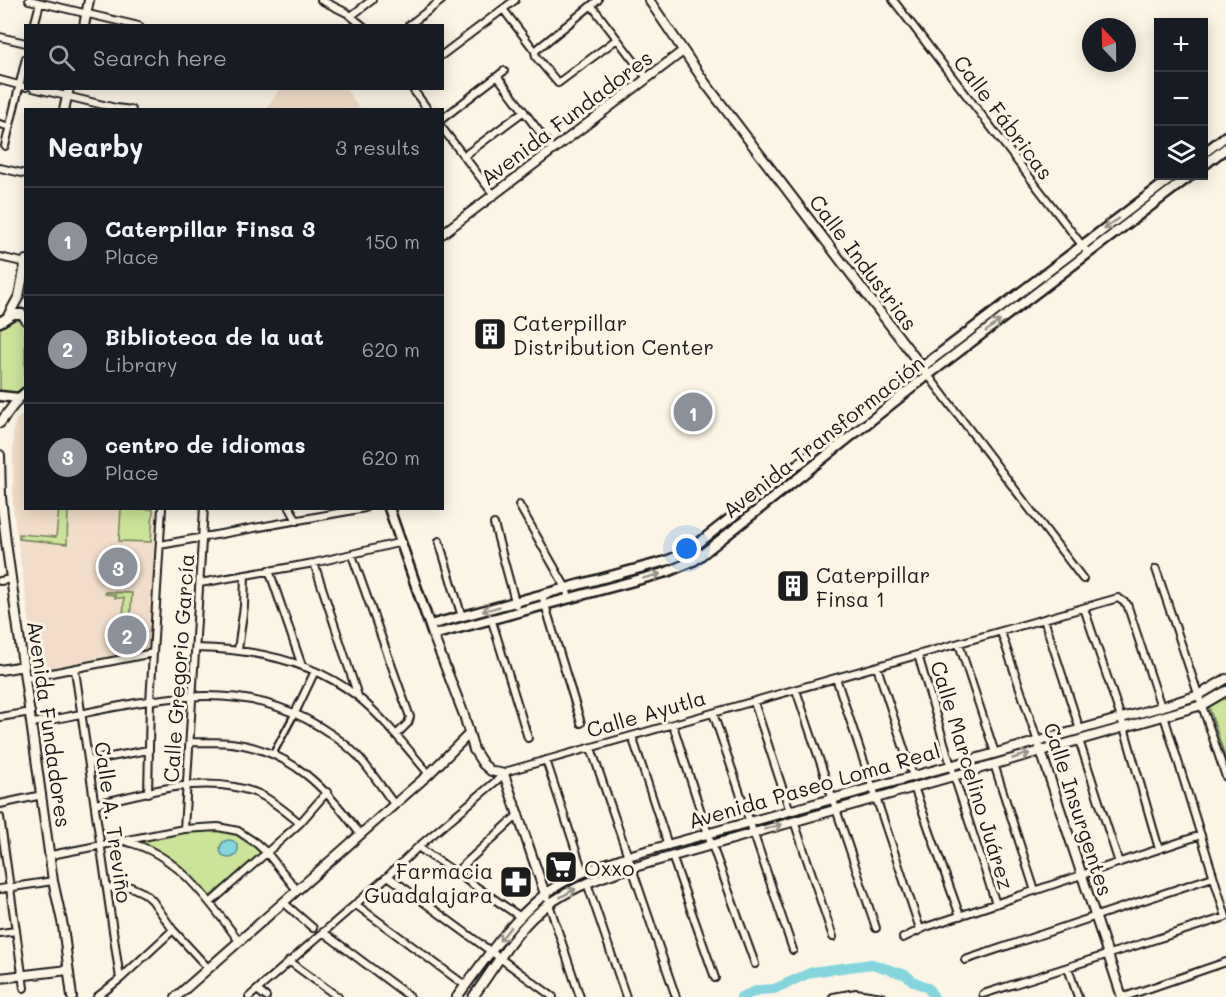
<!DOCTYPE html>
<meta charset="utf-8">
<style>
body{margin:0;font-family:Mali,sans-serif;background:#242831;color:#f1f3f6}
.controls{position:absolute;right:18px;top:18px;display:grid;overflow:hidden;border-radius:0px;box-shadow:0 3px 15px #0003}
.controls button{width:54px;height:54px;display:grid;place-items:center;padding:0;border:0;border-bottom:2px solid #363941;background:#171b24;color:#f1f3f6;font:30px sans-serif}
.compass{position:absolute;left:1082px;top:18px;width:54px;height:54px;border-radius:50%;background:#171b24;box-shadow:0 3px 15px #0003;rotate:338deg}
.you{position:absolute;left:687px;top:549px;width:21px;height:21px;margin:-15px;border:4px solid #fff;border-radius:50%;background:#1a73e8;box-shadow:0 0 0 9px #1a73e833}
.badge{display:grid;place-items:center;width:39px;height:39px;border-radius:50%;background:#8c9099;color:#fff;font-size:20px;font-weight:700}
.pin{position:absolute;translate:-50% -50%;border:3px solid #fff;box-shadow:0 2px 6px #0006}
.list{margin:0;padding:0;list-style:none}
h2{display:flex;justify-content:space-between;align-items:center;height:78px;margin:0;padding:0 24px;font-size:26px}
h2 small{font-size:20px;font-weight:400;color:#9ea1a6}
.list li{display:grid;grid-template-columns:39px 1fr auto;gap:18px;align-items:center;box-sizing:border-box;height:108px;padding:0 24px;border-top:2px solid #363941}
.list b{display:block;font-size:22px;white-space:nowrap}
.list p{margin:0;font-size:20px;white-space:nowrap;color:#9ea1a6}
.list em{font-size:20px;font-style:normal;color:#9ea1a6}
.icon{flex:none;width:33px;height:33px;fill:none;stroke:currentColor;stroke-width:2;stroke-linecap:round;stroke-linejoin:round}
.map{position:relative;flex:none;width:1226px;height:997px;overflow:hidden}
.search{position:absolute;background:#171b24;box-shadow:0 3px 15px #0003;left:24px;top:24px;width:420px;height:66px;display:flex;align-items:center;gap:15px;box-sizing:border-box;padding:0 21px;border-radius:0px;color:#9ea1a6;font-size:22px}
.panel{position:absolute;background:#171b24;box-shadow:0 3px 15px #0003;left:24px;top:108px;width:420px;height:402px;border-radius:0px}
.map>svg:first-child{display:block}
.built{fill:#f1ddc9}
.green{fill:#cbe499;stroke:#74805a;stroke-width:1.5}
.water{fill:#85d5df;stroke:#5b8b91;stroke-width:1.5}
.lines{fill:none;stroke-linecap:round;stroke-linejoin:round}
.river{stroke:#85d5df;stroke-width:10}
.pedestrian-casing{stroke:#1c1c1c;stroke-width:9}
.minor-casing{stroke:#1c1c1c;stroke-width:10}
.tertiary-casing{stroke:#1c1c1c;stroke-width:12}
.secondary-casing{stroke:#1c1c1c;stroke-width:13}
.pedestrian{stroke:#fcf5e5;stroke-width:4.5}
.minor{stroke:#fcf5e5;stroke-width:6}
.tertiary{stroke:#fcf5e5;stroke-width:8}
.secondary{stroke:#fcf5e5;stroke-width:8}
.oneway{stroke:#97938b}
.labels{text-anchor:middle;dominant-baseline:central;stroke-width:6;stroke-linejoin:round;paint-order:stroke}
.street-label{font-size:21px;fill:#1c1c1c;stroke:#fcf5e5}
.poi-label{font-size:21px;fill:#1c1c1c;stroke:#fcf5e5;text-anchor:start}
</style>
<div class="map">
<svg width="1226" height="997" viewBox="0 0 1226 997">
<rect width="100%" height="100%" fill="#fcf5e5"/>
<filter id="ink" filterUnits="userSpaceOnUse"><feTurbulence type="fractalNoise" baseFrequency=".0167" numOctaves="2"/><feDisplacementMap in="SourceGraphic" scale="12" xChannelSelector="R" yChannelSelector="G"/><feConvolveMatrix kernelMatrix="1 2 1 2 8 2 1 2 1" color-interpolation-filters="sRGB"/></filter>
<g filter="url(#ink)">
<path class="built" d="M 279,89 L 346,89 L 360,109 L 267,109 Z
M 25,413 L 26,508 L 159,509 L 151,649 L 37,672 L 13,509 L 13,432 L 16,420 Z"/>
<path class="green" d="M 15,315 L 25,322 L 25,391 L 21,395 L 0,394 L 0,325 Z
M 59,509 L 68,509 L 67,544 L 19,539 L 19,534 L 56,537 Z
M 121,509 L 153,509 L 151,542 L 119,541 Z
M 105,592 L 132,593 L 130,623 L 123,623 L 124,598 L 115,598 L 115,595 L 105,594 Z
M 1226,697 L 1226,760 L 1209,707 Z
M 205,827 L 233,830 L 266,852 L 209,897 L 180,868 L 128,841 Z"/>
<path class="water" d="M220 849a9 9 0 1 1 18 0a9 9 0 1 1-18 0Z"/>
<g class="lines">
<path class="river" d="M 741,997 L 759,990 L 774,989 L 812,972 L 872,964 L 906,975 L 913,981 L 928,988 L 934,997"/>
<g class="pedestrian-casing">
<path id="pedestrian" d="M 273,754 L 295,713"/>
</g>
<g class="minor-casing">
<path id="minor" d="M 29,0 L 139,26
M 321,0 L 347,13 L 363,26
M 893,0 L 1088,253
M 592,6 L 647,78
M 503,9 L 535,51 L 536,57 L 558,83 L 617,39
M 351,16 L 372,0
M 34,26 L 40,3
M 408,26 L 442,0
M 0,37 L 26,43
M 535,51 L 598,0
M 442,55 L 515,0
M 498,77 L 553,150
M 0,80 L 26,87
M 33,88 L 116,108 L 132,110
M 412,88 L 428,110
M 442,119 L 504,71
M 0,124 L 10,127
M 442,128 L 494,195
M 5,146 L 26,58
M 464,156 L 524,111
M 0,168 L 26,174
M 0,257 L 26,263
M 928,375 L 1083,579
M 519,505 L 566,588 L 569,598
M 290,508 L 297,521
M 494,524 L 516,605
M 439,541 L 462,617
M 160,545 L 365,508
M 352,555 L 410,717 L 408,723 L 396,735
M 314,563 L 358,696
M 1156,569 L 1226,777
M 269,570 L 302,666
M 0,581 L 11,579
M 200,583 L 314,563 L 402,542
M 542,595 L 581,723
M 1084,608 L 1124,727 L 1159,849
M 491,618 L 528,738
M 1044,619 L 1080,730
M 1001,632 L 1038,742
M 959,644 L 995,753
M 196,648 C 252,649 311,660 357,696 C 384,718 406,747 429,774
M 238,650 L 244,606 L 245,575
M 918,655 L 954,776 L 996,904
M 877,667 L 913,776
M 75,670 L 120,979
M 26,678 L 153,653
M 836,678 L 920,929
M 796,690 L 876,928
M 754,702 L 790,811
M 295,713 L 315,671
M 713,713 L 793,950
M 1164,716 L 1226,917
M 0,717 L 31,712
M 33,723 C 124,708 219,673 306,719 C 325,729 343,741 358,756 C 371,771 382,788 394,804
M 673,725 L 708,834 L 755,964
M 632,736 L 668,845
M 1079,740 L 1119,863
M 190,742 C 204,742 218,742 231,743 C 291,750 327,789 360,834
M 591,748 L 676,997
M 546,760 L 583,872
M 89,761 L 148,750
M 994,764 L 1035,891
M 914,787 L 960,916
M 148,793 L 150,702 L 162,508
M 0,804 L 42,795
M 95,804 C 148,793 206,772 259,794 C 274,801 287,813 300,823
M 0,817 L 24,988
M 794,821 L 833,937
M 184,829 L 204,508
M 127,842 C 178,854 209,901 239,941
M 418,847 L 519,916
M 51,855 L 184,829 L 218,827 L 238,831 L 256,843 L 267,853 L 297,890
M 672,856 L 715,978
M 456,872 L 519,814
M 388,876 L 553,997
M 587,883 L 626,997
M 108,888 L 131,887 L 144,893 L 152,900 L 173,930 L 208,968
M 0,889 L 53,881
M 283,902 L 313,928
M 210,903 L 300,823 L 327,792
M 355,904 L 466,986
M 549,904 L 580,997
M 323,932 L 410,997
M 0,933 L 16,931
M 903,938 L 926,927 L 1201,835
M 965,960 L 1213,877
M 289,961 L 338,997
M 1068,968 L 1078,997
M 257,990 L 266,997
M 983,994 L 1226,917
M 97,997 L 120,979 L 173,930
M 249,997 L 388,876 L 418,847 L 508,771 L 1118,598 L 1127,604 L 1161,707
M 833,997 L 856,993 L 882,997
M 1124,997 L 1226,962"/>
</g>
<g class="tertiary-casing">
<path id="tertiary" d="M 649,0 L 706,84 L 928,375
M 84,26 L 89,0
M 64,110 L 69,88
M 442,234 L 683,51
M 8,316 L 19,296 L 26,260
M 0,423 L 19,398
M 0,455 L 1,497 L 6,542 L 53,881 L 63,926 L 72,997
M 433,635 L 464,715 L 474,750 L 483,764 L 491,771 L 504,774 L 546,897
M 0,670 L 24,666
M 1040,748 L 1122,997
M 0,978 L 68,970
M 176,997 L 429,774 L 469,734
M 457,997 C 484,961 509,923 544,895 C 568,876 599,866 628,856 L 1161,707 L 1199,695 L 1226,679
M 473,997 C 492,971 509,941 532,918 C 559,892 596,878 631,868 L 1202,705 L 1226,691"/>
</g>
<g class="secondary-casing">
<path id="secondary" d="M 1204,153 L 1226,136
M 1204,165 L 1226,148
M 0,322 L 13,314 L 22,314 L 26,320
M 0,396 L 19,398 L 26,392
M 389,508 L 433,635 L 667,572 L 695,560 L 928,375 L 1190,176
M 430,625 L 666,561 L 686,553 L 922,367 L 1174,176"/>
</g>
<use href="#pedestrian" class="pedestrian"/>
<use href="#minor" class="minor"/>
<use href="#tertiary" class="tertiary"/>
<use href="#secondary" class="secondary"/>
</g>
<defs><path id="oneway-shaft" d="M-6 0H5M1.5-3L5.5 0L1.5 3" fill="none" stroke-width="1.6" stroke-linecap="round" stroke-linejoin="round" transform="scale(1.5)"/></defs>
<g class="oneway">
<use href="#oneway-shaft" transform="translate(1111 224) rotate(143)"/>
<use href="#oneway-shaft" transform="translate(993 326) rotate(-37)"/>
<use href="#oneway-shaft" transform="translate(652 576) rotate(-15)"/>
<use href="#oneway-shaft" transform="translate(491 609) rotate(165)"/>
<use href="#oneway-shaft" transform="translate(1021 756) rotate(-16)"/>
<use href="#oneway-shaft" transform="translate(773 827) rotate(-16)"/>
<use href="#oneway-shaft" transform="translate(568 893) rotate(-29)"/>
<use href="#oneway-shaft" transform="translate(505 934) rotate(129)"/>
</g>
</g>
<defs>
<g id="building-square" transform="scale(1.725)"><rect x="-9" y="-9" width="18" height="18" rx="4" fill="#1c1c1c" stroke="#fcf5e5"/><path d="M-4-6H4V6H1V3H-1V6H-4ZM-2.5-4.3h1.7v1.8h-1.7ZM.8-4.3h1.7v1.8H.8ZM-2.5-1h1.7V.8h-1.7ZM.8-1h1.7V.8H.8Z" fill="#fff"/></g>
<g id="supermarket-square" transform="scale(1.725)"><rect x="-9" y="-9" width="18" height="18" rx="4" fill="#1c1c1c" stroke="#fcf5e5"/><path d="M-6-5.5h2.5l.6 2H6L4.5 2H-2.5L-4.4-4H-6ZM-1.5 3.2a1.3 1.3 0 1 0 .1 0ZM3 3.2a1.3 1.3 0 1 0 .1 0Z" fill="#fff"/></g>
<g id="pharmacy-square" transform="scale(1.725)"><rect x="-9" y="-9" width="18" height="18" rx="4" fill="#1c1c1c" stroke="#fcf5e5"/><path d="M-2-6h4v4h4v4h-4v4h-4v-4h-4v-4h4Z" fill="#fff"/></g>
</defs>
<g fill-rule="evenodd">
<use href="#building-square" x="490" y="334"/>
<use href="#building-square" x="793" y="586"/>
<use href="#supermarket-square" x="561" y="867"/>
<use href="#pharmacy-square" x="516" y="882"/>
</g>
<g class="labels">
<g class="street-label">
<text transform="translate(566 117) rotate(-37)">Avenida Fundadores</text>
<text transform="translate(1004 117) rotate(53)">Calle Fábricas</text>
<text transform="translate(864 262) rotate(53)">Calle Industrias</text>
<text transform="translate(823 436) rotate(-38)">Avenida Transformación</text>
<text transform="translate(178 668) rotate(-86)">Calle Gregorio García</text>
<text transform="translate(646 713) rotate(-16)">Calle Ayutla</text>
<text transform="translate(50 724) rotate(82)">Avenida Fundadores</text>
<text transform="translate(973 775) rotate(73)">Calle Marcelino Juárez</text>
<text transform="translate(814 785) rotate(-16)">Avenida Paseo Loma Real</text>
<text transform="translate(1079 809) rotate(72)">Calle Insurgentes</text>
<text transform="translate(114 822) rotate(82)">Calle A. Treviño</text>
</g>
<g class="poi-label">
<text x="513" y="322">Caterpillar<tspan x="513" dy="24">Distribution Center</tspan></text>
<text x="816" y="574">Caterpillar<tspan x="816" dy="24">Finsa 1</tspan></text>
<text x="584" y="867">Oxxo</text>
<text x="493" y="870" text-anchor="end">Farmacia<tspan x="493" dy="24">Guadalajara</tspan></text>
</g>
</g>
</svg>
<div class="controls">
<button>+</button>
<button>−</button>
<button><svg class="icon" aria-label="layers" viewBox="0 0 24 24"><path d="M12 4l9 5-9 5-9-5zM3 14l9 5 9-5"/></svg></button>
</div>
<svg class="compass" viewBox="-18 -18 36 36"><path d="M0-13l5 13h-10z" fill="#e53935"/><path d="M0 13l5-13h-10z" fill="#9ea1a6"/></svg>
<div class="you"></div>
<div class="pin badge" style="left:693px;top:412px">1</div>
<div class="pin badge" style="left:127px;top:635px">2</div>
<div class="pin badge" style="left:118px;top:567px">3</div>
<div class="search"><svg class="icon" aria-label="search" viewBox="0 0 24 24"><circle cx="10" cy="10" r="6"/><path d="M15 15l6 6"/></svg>Search here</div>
<section class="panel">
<h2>Nearby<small>3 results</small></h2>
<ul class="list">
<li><span class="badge">1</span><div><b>Caterpillar Finsa 3</b><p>Place</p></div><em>150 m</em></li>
<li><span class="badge">2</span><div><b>Biblioteca de la uat</b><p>Library</p></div><em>620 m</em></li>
<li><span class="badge">3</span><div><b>centro de idiomas</b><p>Place</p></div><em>620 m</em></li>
</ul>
</section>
</div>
